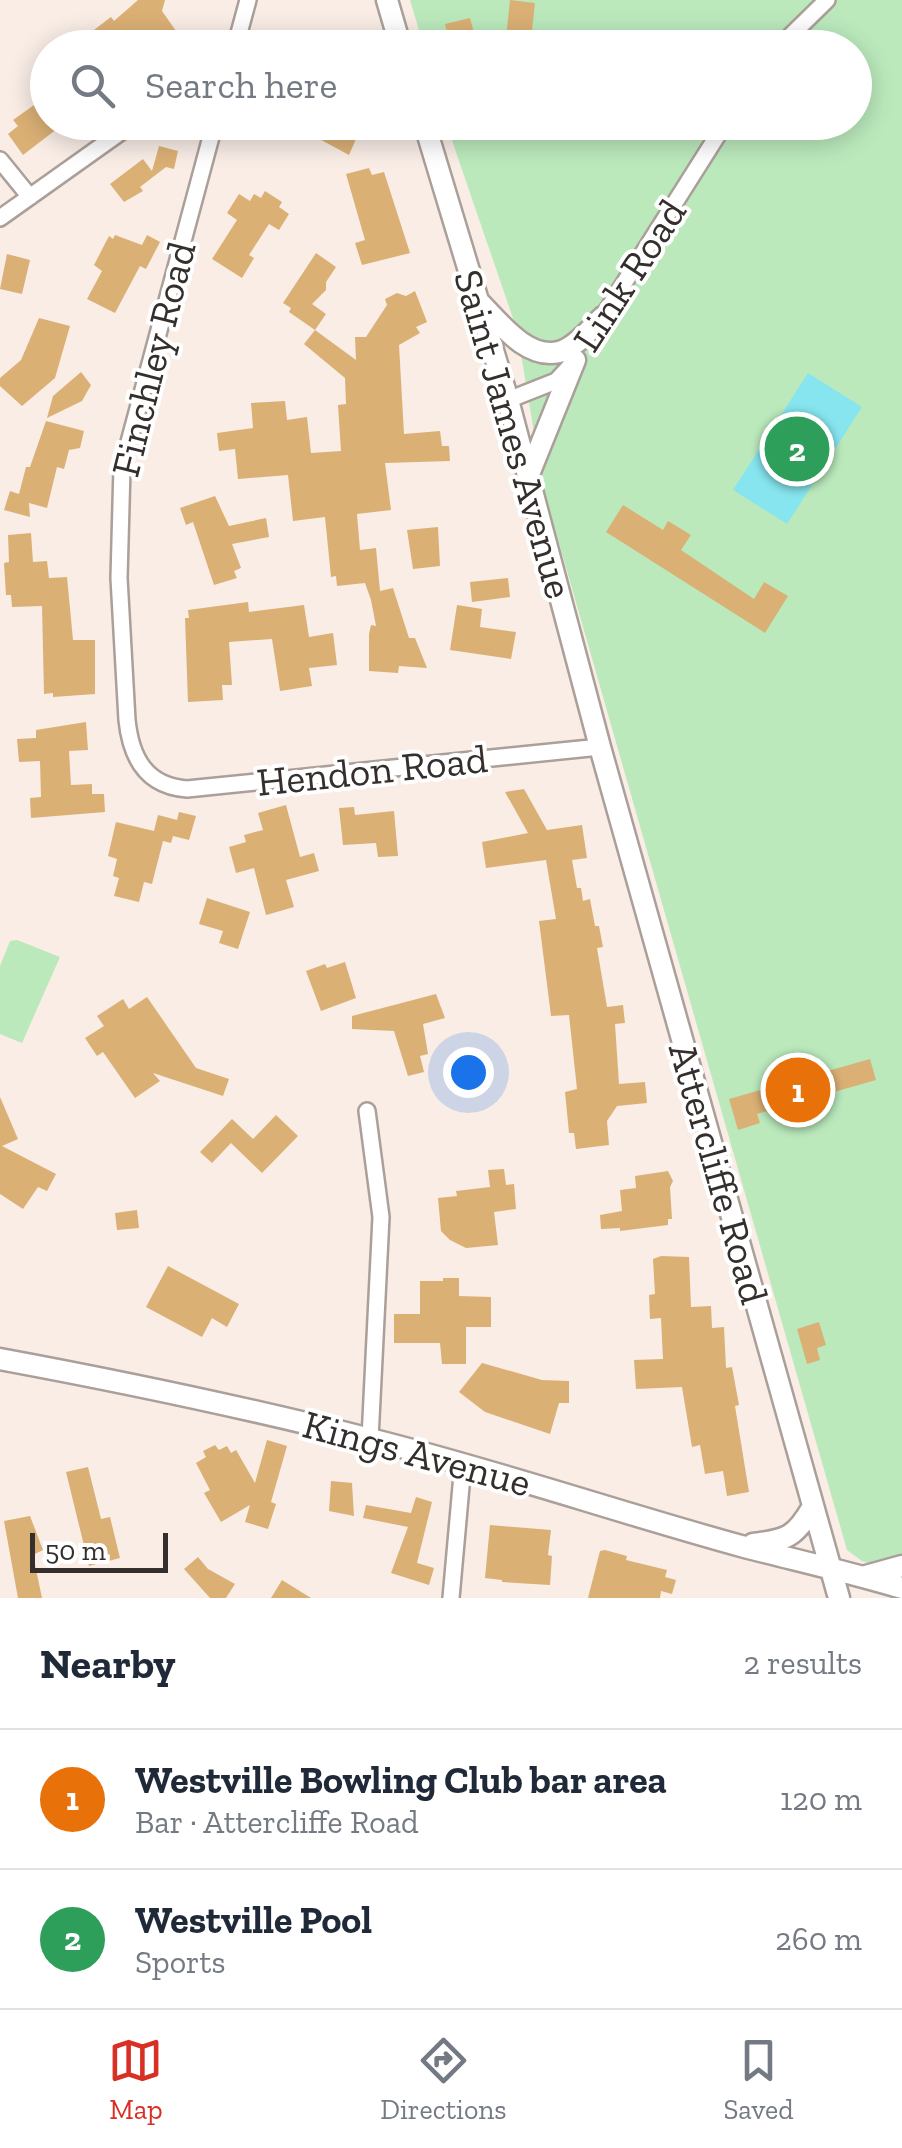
<!DOCTYPE html>
<meta charset="utf-8">
<style>
body{margin:0;font-family:"Zilla Slab",serif;background:#f2f2f3;color:#1f2937}
.scale{position:absolute;left:30px;bottom:25px;width:138px;box-sizing:border-box;padding-left:10px;border:5px solid #342f2c;border-top:0;font-size:28px;line-height:35px;white-space:nowrap;color:#342f2c;-webkit-text-stroke:8px #fff;paint-order:stroke}
.you{position:absolute;left:468px;top:1072px;width:35px;height:35px;margin:-25px;border:8px solid #fff;border-radius:50%;background:#1a73e8;box-shadow:0 0 0 15px #1a73e833}
.badge{display:grid;place-items:center;width:65px;height:65px;border-radius:50%;background:#d93025;color:#fff;font-size:32px;font-weight:700}
.pin{position:absolute;translate:-50% -50%;border:5px solid #fff;box-shadow:0 2px 10px #0006}
.list{margin:0;padding:0;list-style:none}
h2{display:flex;justify-content:space-between;align-items:center;height:130px;margin:0;padding:0 40px;font-size:42px}
h2 small{font-size:32px;font-weight:400;color:#747a83}
.list li{display:grid;grid-template-columns:65px 1fr auto;gap:30px;align-items:center;box-sizing:border-box;height:140px;padding:0 40px;border-top:2px solid #e0e1e3}
.list b{display:block;font-size:38px;white-space:nowrap}
.list p{margin:0;font-size:32px;white-space:nowrap;color:#747a83}
.list em{font-size:32px;font-style:normal;color:#747a83}
.icon{flex:none;width:55px;height:55px;fill:none;stroke:currentColor;stroke-width:2;stroke-linecap:round;stroke-linejoin:round}
.map{position:relative;flex:none;width:902px;height:1598px;overflow:hidden}
.search{position:absolute;background:#fff;box-shadow:0 5px 25px #0003;left:30px;right:30px;top:30px;height:110px;display:flex;align-items:center;gap:25px;box-sizing:border-box;padding:0 35px;border-radius:55px;color:#747a83;font-size:38px}
.sheet{height:410px;background:#fff}
nav{display:flex;justify-content:space-around;align-items:center;box-sizing:border-box;height:140px;border-top:2px solid #e0e1e3;background:#fff;font-size:28px;color:#747a83}
nav a{display:grid;justify-items:center;gap:5px}
nav .on{color:#d93025}
.map>svg:first-child{display:block}
.green{fill:#bbe9bc}
.water{fill:#86e5ef}
.building{fill:#dbb075}
.lines{fill:none;stroke-linecap:round;stroke-linejoin:round}
.street-casing{stroke:#ab9f99;stroke-width:20}
.secondary-casing{stroke:#ab9f99;stroke-width:25}
.street{stroke:#fff;stroke-width:15}
.secondary{stroke:#fff;stroke-width:20}
.labels{text-anchor:middle;dominant-baseline:central;stroke-width:8;stroke-linejoin:round;paint-order:stroke}
.street-label{font-size:40px;fill:#342f2c;stroke:#fff}
</style>
<div class="map">
<svg width="902" height="1598" viewBox="0 0 902 1598">
<rect width="100%" height="100%" fill="#f9ede6"/>
<path class="green" d="M 410,0 L 902,0 L 902,1573 L 862,1561 L 847,1550 L 543,487 L 517,330 L 446,123 L 854,122 L 854,48 L 424,47 Z
M 17,940 L 60,957 L 22,1043 L 0,1034 L 0,966 L 10,941 Z"/>
<path class="water" d="M 808,373 L 862,407 L 787,524 L 733,490 Z"/>
<path class="building" d="M 138,0 L 165,0 L 162,11 L 183,41 L 174,48 L 101,48 L 90,33 L 111,17 L 114,21 Z
M 510,0 L 535,3 L 530,48 L 505,48 Z
M 470,18 L 478,48 L 451,48 L 445,24 Z
M 48,95 L 48,122 L 66,122 L 23,155 L 8,134 L 18,126 L 13,120 Z
M 288,122 L 343,122 L 340,131 L 356,139 L 349,155 Z
M 159,146 L 178,151 L 174,169 L 166,167 L 140,187 L 143,191 L 124,202 L 110,184 L 143,159 L 152,171 Z
M 369,168 L 372,175 L 384,172 L 410,253 L 362,265 L 355,243 L 365,240 L 346,174 Z
M 265,191 L 282,202 L 279,207 L 289,214 L 279,230 L 269,224 L 249,255 L 254,258 L 242,278 L 212,259 L 237,220 L 227,213 L 239,194 L 250,201 L 254,194 L 261,198 Z
M 115,235 L 142,245 L 147,235 L 160,242 L 146,269 L 140,266 L 115,313 L 87,299 L 102,271 L 94,265 L 109,236 L 113,239 Z
M 316,253 L 336,267 L 326,282 L 326,290 L 312,304 L 326,314 L 315,330 L 289,312 L 291,308 L 283,303 Z
M 7,254 L 30,260 L 22,294 L 0,289 Z
M 415,291 L 427,322 L 416,327 L 420,333 L 399,345 L 404,434 L 440,431 L 442,446 L 449,446 L 450,461 L 385,463 L 391,510 L 357,514 L 360,550 L 376,548 L 380,591 L 393,588 L 409,638 L 415,638 L 427,668 L 399,666 L 398,673 L 369,671 L 369,634 L 371,625 L 376,626 L 371,600 L 365,583 L 337,586 L 336,576 L 331,577 L 325,517 L 293,521 L 288,475 L 238,479 L 235,449 L 219,451 L 217,433 L 253,428 L 251,403 L 285,401 L 287,420 L 307,417 L 311,453 L 341,451 L 338,405 L 346,404 L 345,378 L 304,344 L 315,330 L 356,360 L 355,337 L 366,337 L 387,305 L 385,299 L 397,293 L 406,296 Z
M 39,318 L 70,326 L 55,378 L 22,406 L 0,386 L 0,378 L 21,360 Z
M 81,372 L 91,385 L 82,401 L 47,418 L 53,396 Z
M 46,421 L 84,431 L 80,448 L 69,450 L 64,469 L 57,467 L 47,508 L 29,503 L 30,517 L 4,510 L 10,491 L 19,494 L 26,467 L 30,467 Z
M 215,496 L 229,526 L 266,518 L 269,537 L 232,544 L 241,568 L 234,571 L 237,578 L 214,585 L 193,522 L 186,525 L 180,508 Z
M 623,505 L 663,530 L 668,521 L 691,535 L 681,550 L 754,599 L 764,582 L 788,596 L 765,633 L 606,532 Z
M 438,527 L 440,566 L 413,569 L 407,530 Z
M 31,533 L 33,562 L 47,561 L 49,578 L 67,577 L 73,640 L 95,640 L 95,694 L 53,697 L 53,693 L 44,694 L 42,606 L 12,607 L 11,595 L 6,595 L 4,563 L 9,562 L 8,535 Z
M 508,578 L 510,597 L 472,602 L 470,582 Z
M 248,602 L 249,612 L 304,605 L 309,637 L 333,633 L 337,665 L 309,668 L 312,686 L 280,691 L 272,639 L 229,642 L 232,685 L 222,685 L 223,700 L 188,702 L 185,618 L 189,618 L 188,610 Z
M 457,605 L 482,609 L 480,627 L 516,632 L 511,659 L 450,650 Z
M 86,722 L 88,750 L 69,751 L 71,785 L 92,784 L 92,794 L 104,794 L 105,812 L 31,818 L 30,798 L 41,797 L 40,761 L 19,762 L 17,739 L 36,738 L 36,730 Z
M 524,789 L 547,830 L 582,825 L 587,858 L 572,860 L 577,888 L 581,888 L 583,901 L 590,899 L 595,926 L 599,926 L 603,947 L 597,948 L 607,1007 L 623,1005 L 625,1023 L 615,1024 L 619,1084 L 645,1082 L 647,1103 L 617,1106 L 607,1121 L 609,1145 L 576,1149 L 574,1133 L 569,1133 L 565,1092 L 577,1089 L 569,1015 L 551,1016 L 539,921 L 556,919 L 546,860 L 486,868 L 482,842 L 528,833 L 505,792 Z
M 286,805 L 300,857 L 314,853 L 319,871 L 286,880 L 294,907 L 266,915 L 254,868 L 236,873 L 229,847 L 246,842 L 244,835 L 263,830 L 258,813 Z
M 354,807 L 355,815 L 394,811 L 398,856 L 378,857 L 376,843 L 343,845 L 339,808 Z
M 179,812 L 196,816 L 189,840 L 173,836 L 171,843 L 163,841 L 152,884 L 144,882 L 139,902 L 114,896 L 119,878 L 113,876 L 117,859 L 108,856 L 116,822 L 154,831 L 158,815 L 177,820 Z
M 207,898 L 250,912 L 238,949 L 219,943 L 223,931 L 199,924 Z
M 345,962 L 356,998 L 321,1011 L 306,971 L 325,964 L 327,968 Z
M 436,994 L 445,1018 L 423,1024 L 428,1054 L 420,1056 L 424,1072 L 408,1076 L 394,1031 L 352,1029 L 352,1016 Z
M 147,997 L 196,1068 L 229,1079 L 223,1096 L 153,1073 L 160,1081 L 135,1098 L 103,1052 L 97,1056 L 85,1038 L 104,1026 L 97,1016 L 123,999 L 129,1009 Z
M 870,1059 L 876,1080 L 757,1114 L 760,1123 L 738,1130 L 729,1099 Z
M 0,1097 L 18,1139 L 2,1146 L 56,1174 L 47,1191 L 38,1187 L 23,1209 L 0,1194 Z
M 276,1115 L 298,1136 L 262,1173 L 231,1143 L 212,1163 L 200,1152 L 232,1119 L 253,1139 Z
M 504,1169 L 506,1185 L 514,1184 L 516,1209 L 494,1212 L 498,1245 L 466,1248 L 450,1240 L 441,1231 L 438,1198 L 457,1196 L 456,1191 L 490,1187 L 488,1170 Z
M 668,1171 L 673,1181 L 670,1187 L 672,1219 L 668,1219 L 668,1225 L 620,1231 L 620,1228 L 601,1229 L 600,1215 L 622,1211 L 620,1190 L 636,1188 L 635,1176 Z
M 137,1210 L 139,1228 L 117,1230 L 115,1213 Z
M 661,1256 L 689,1257 L 691,1307 L 711,1306 L 712,1328 L 724,1327 L 726,1368 L 732,1367 L 739,1405 L 735,1406 L 749,1492 L 727,1496 L 723,1471 L 705,1474 L 700,1445 L 692,1447 L 682,1387 L 636,1389 L 634,1360 L 663,1359 L 661,1318 L 650,1319 L 649,1295 L 655,1294 L 653,1259 Z
M 168,1266 L 239,1304 L 227,1327 L 212,1318 L 202,1337 L 146,1307 Z
M 443,1278 L 459,1278 L 459,1296 L 491,1297 L 491,1327 L 466,1327 L 466,1364 L 442,1364 L 440,1343 L 394,1343 L 394,1314 L 420,1314 L 420,1281 L 443,1281 Z
M 819,1322 L 826,1345 L 817,1348 L 820,1360 L 807,1364 L 797,1329 Z
M 482,1363 L 542,1380 L 569,1381 L 569,1403 L 559,1403 L 550,1434 L 485,1412 L 459,1392 Z
M 267,1440 L 287,1446 L 271,1502 L 276,1504 L 268,1529 L 245,1522 L 250,1505 L 221,1522 L 204,1493 L 210,1490 L 196,1463 L 206,1457 L 203,1451 L 215,1445 L 219,1450 L 227,1446 L 231,1453 L 236,1450 L 255,1483 Z
M 88,1467 L 101,1519 L 110,1517 L 120,1558 L 89,1566 L 66,1472 Z
M 331,1481 L 352,1483 L 354,1516 L 329,1511 Z
M 416,1497 L 432,1502 L 417,1563 L 434,1568 L 429,1585 L 391,1573 L 408,1527 L 363,1518 L 366,1505 L 411,1513 Z
M 30,1516 L 43,1550 L 33,1555 L 42,1598 L 18,1598 L 4,1521 Z
M 490,1525 L 551,1530 L 548,1555 L 552,1556 L 550,1585 L 502,1582 L 502,1580 L 485,1578 Z
M 605,1550 L 627,1556 L 626,1560 L 667,1570 L 665,1577 L 676,1580 L 672,1594 L 661,1591 L 660,1598 L 588,1598 L 600,1551 Z
M 198,1557 L 208,1569 L 235,1584 L 226,1598 L 210,1598 L 184,1569 Z
M 282,1580 L 311,1598 L 271,1598 Z"/>
<g class="lines">
<g class="street-casing">
<path id="street" d="M 235,48 L 248,0
M 778,48 L 827,0
M 215,122 L 122,468 L 119,578 L 127,720 C 131,758 146,786 187,789 L 600,747
M 0,160 L 30,197
M 0,218 L 135,122
M 597,326 L 726,122
M 508,400 L 556,381 L 570,366
M 367,1111 L 381,1217 L 370,1439
M 451,1598 L 463,1464"/>
</g>
<g class="secondary-casing">
<path id="secondary" d="M 387,0 L 401,48
M 424,122 L 508,400 L 600,747 L 839,1598
M 480,303 C 499,322 527,360 559,352 C 575,348 591,328 603,317
M 529,474 L 575,360
M 0,1359 C 124,1382 248,1408 370,1439 C 495,1470 617,1512 741,1546 C 795,1560 849,1572 902,1588
M 753,1544 C 787,1540 795,1537 812,1508
M 866,1576 L 902,1566"/>
</g>
<use href="#street" class="street"/>
<use href="#secondary" class="secondary"/>
</g>
<g class="labels">
<g class="street-label">
<text transform="translate(629 275) rotate(-57)">Link Road</text>
<text transform="translate(153 359) rotate(-76)">Finchley Road</text>
<text transform="translate(514 434) rotate(74)">Saint James Avenue</text>
<text transform="translate(372 770) rotate(-6)">Hendon Road</text>
<text transform="translate(719 1173) rotate(74)">Attercliffe Road</text>
<text transform="translate(417 1453) rotate(15)">Kings Avenue</text>
</g>
</g>
</svg>
<div class="scale">50 m</div>
<div class="you"></div>
<div class="pin badge" style="left:798px;top:1090px;background:#e8710a">1</div>
<div class="pin badge" style="left:797px;top:449px;background:#2e9e5b">2</div>
<div class="search"><svg class="icon" aria-label="search" viewBox="0 0 24 24"><circle cx="10" cy="10" r="6"/><path d="M15 15l6 6"/></svg>Search here</div>
</div>
<section class="sheet">
<h2>Nearby<small>2 results</small></h2>
<ul class="list">
<li><span class="badge" style="background:#e8710a">1</span><div><b>Westville Bowling Club bar area</b><p>Bar · Attercliffe Road</p></div><em>120 m</em></li>
<li><span class="badge" style="background:#2e9e5b">2</span><div><b>Westville Pool</b><p>Sports</p></div><em>260 m</em></li>
</ul>
</section>
<nav>
<a class="on"><svg class="icon" aria-label="map" viewBox="0 0 24 24"><path d="M3 6l6-2 6 2 6-2v14l-6 2-6-2-6 2zM9 4v14M15 6v14"/></svg>Map</a>
<a><svg class="icon" aria-label="directions" viewBox="0 0 24 24"><path d="M12 3l9 9-9 9-9-9zM9 14v-3h6M13 9l2 2-2 2"/></svg>Directions</a>
<a><svg class="icon" aria-label="saved" viewBox="0 0 24 24"><path d="M7 4h10v16l-5-4-5 4z"/></svg>Saved</a>
</nav>
